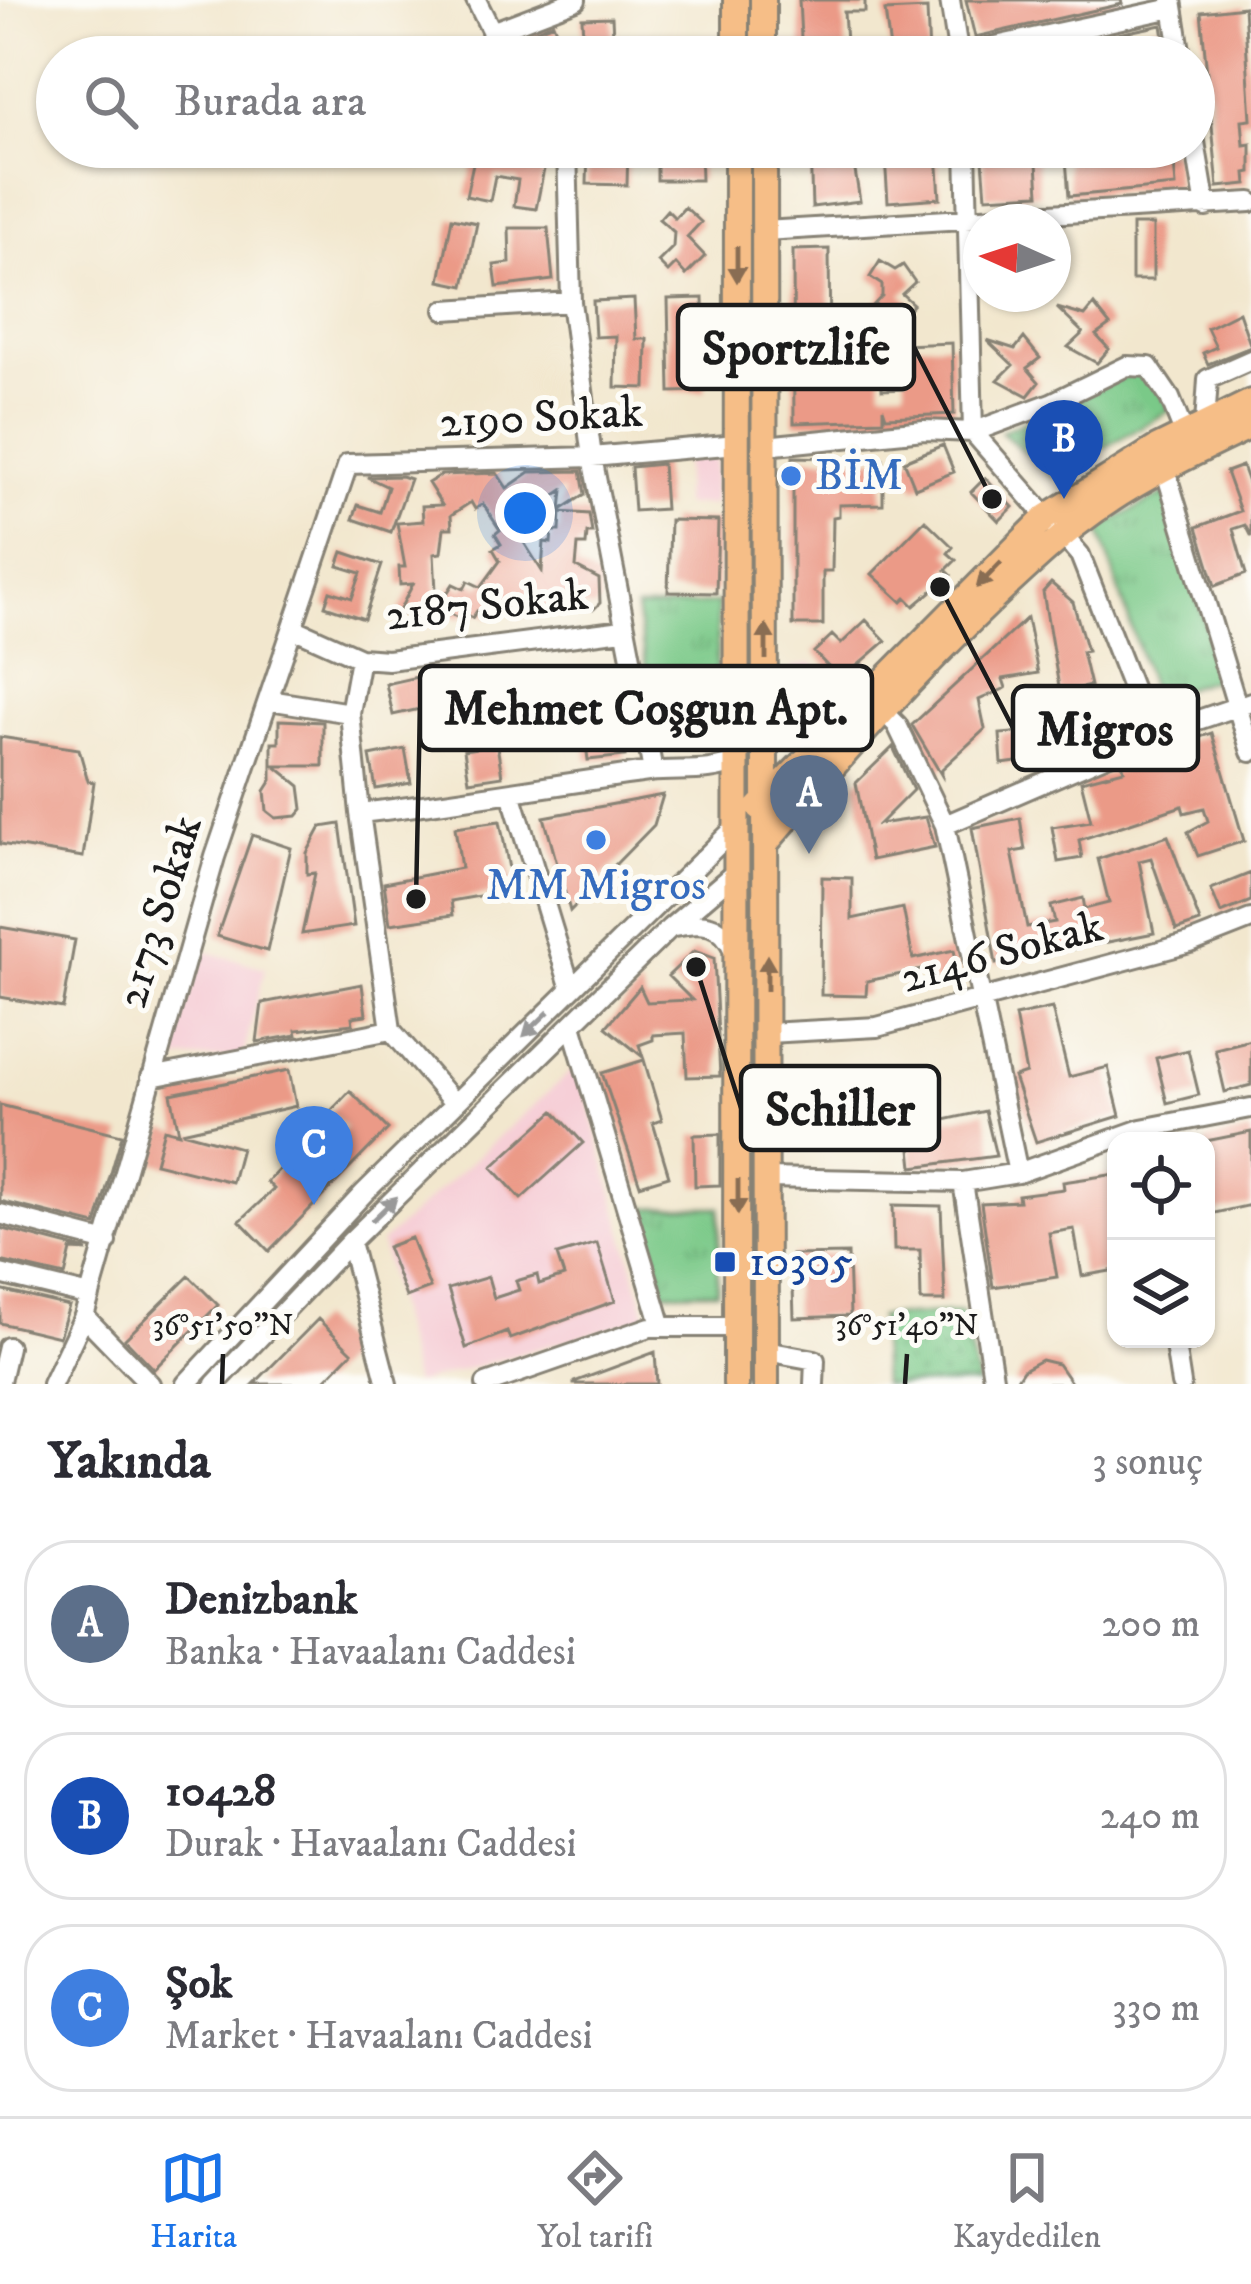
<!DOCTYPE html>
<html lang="tr">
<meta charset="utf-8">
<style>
body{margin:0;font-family:"IM FELL DW Pica",serif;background:#f7f7f7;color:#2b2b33}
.controls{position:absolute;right:36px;bottom:36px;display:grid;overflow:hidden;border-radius:24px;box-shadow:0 3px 9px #0004}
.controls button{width:108px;height:108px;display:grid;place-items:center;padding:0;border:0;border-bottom:3px solid #e1e1e2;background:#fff;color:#2b2b33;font:60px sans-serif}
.compass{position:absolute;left:963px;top:204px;width:108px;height:108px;border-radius:50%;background:#fff;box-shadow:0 3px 9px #0004;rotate:273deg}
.you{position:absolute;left:525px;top:513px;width:42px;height:42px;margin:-30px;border:9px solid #fff;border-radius:50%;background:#1a73e8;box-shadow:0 0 0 18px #1a73e833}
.badge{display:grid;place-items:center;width:78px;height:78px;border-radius:50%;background:#1a73e8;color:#fff;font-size:39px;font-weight:700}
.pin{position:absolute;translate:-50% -99px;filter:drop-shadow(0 3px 6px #0008)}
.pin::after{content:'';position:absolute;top:63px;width:42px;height:36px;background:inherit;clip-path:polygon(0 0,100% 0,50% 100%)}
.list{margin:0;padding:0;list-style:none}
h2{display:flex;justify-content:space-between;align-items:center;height:156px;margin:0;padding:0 48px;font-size:51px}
h2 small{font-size:39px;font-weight:400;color:#7c7c81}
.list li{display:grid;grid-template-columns:78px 1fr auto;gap:36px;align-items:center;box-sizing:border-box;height:168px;margin:0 24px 24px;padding:0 24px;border:3px solid #e1e1e2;border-radius:48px}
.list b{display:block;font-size:45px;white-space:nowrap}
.list p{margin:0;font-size:39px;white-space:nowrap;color:#7c7c81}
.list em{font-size:39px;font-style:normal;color:#7c7c81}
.icon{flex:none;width:66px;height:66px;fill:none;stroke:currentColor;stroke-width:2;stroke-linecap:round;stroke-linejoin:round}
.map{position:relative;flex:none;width:1251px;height:1384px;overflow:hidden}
.search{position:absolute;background:#fff;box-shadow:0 3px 9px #0004;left:36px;right:36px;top:36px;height:132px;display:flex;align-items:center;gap:30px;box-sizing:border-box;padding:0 42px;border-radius:66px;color:#7c7c81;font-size:45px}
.sheet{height:732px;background:#fff}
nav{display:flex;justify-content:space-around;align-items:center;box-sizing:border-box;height:168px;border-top:3px solid #e1e1e2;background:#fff;font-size:33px;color:#7c7c81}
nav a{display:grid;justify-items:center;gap:6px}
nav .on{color:#1a73e8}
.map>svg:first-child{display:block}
.built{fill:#f6cfd7}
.grass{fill:url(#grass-dots);stroke:#4b7252;stroke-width:3}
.park{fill:url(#park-tufts);stroke:#4b7252;stroke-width:3}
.building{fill:#eb9a87;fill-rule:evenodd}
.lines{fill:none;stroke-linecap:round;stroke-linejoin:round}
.minor-casing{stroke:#878275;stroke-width:24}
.major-casing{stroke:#878275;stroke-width:30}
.minor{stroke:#fff;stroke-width:18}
.major{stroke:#f6be87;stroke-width:24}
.oneway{fill:#896d52}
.oneway2{fill:#999}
.ticks{fill:none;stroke:#1c1c1c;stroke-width:4.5}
.shop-dot{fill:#3f7fe0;stroke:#fdfcf7;stroke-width:4.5}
.transit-dot{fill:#1a4fb4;stroke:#fdfcf7;stroke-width:4.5}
.labels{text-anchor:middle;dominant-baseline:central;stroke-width:10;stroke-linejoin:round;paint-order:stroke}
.street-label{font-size:45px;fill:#1c1c1c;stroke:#fdfcf7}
.shop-label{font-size:45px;fill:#366cbe;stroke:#fdfcf7;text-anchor:start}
.transit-label{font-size:45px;fill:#164399;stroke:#fdfcf7;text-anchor:start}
.ticks-label{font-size:30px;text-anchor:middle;fill:#1c1c1c;stroke:#fdfcf7;stroke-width:10;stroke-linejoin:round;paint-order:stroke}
.leader{fill:none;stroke:#1c1c1c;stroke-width:4.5}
.callout-dot{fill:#1c1c1c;stroke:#fdfcf7;stroke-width:4.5}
.callout{fill:#fdfcf7;stroke:#1c1c1c;stroke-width:4.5}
.callout-label{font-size:48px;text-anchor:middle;font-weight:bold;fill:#1c1c1c}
</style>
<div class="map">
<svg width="1251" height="1384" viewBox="0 0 1251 1384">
<defs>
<pattern id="grass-dots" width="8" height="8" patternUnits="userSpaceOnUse" patternTransform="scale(3)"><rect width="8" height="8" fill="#7ac988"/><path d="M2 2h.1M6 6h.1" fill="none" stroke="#69ac75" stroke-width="1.8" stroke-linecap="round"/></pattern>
<pattern id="park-tufts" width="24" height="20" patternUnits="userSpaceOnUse" patternTransform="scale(3)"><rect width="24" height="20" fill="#7ac988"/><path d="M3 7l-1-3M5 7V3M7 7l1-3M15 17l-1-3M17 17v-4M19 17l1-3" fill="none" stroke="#69ac75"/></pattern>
</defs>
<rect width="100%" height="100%" fill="#fdfcf7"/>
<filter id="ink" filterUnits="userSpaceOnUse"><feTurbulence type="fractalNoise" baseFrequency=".00833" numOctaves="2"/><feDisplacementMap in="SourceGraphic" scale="24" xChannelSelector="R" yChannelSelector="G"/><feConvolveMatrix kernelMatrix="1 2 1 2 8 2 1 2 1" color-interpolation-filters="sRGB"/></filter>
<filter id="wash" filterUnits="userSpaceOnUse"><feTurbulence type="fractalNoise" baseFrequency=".004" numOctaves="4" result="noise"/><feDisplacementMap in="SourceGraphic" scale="48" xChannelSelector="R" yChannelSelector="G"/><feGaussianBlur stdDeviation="2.7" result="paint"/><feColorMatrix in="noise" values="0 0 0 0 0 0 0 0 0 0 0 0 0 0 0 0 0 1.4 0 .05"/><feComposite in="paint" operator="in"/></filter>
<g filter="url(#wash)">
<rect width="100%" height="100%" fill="#f2e7ce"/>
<path class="built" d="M 685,456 L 715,457 L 714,505 L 683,505 Z
M 812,663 L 839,690 L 812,716 L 792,698 L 792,667 Z
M 204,951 L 265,968 L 243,1057 L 169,1060 Z
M 578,1065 L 647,1317 L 414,1384 L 381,1243 Z"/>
<path class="grass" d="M 962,1312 L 978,1384 L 882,1384 L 879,1317 Z"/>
<path class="park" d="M 1136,371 L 1149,372 L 1171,410 L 1053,477 L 1001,432 Z
M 1166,493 L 1221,677 L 1154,698 L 1099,528 Z
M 718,603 L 715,738 L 658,737 L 636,609 Z
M 720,1207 L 717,1291 L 664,1292 L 644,1208 Z"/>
<g id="blocks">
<path class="building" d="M 799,0 L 865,0 L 865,12 L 844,12 L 847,57 L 802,57 Z
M 966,0 L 1121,0 L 1122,4 L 975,37 Z
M 1244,7 L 1251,119 L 1242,120 L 1244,145 L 1251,144 L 1251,172 L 1246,173 L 1247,184 L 1218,187 L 1201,12 Z
M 927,9 L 929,57 L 891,57 L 885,11 Z
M 612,17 L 614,57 L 584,57 L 582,18 Z
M 553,23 L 561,43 L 523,57 L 516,38 Z
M 1162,25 L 1167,57 L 1065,57 L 1065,45 L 1114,42 L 1113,35 Z
M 588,147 L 628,148 L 627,185 L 587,184 Z
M 657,147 L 700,147 L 701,180 L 657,180 Z
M 810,147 L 851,147 L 860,201 L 812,207 Z
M 982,147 L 1036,147 L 1039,194 L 986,197 Z
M 1065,147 L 1099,147 L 1100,158 L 1173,151 L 1176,186 L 1069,196 Z
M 937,152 L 940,198 L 888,202 L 885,156 Z
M 475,154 L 545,164 L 536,209 L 514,206 L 518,180 L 495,176 L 490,201 L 466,196 Z
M 685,207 L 701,222 L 687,237 L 705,256 L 686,275 L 676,264 L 668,272 L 658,262 L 673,247 L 674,232 L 659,219 L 667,210 L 675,218 Z
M 452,218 L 477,223 L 464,286 L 440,281 Z
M 1132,225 L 1153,225 L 1153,280 L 1132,280 Z
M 509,228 L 548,228 L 553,280 L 497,287 L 494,265 L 510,263 Z
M 829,249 L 830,347 L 880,345 L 882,390 L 905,389 L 903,345 L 952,343 L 954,414 L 886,417 L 883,408 L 883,420 L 794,423 L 793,250 Z
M 880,261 L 895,270 L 903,265 L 915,282 L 902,294 L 913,304 L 902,316 L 890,307 L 881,320 L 869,310 L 882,296 L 882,285 L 870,277 Z
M 703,298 L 705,391 L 670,392 L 668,299 Z
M 634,299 L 636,339 L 647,339 L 646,388 L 615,387 L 616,336 L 595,337 L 593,301 Z
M 1094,305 L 1110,325 L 1096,335 L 1109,349 L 1097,363 L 1068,347 L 1083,333 L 1057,308 L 1085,316 Z
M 1239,312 L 1251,347 L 1208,364 L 1203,353 L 1216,347 L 1207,328 Z
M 1024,338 L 1040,358 L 1027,368 L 1039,382 L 1028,396 L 998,380 L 1013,365 L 987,340 L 1015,349 Z
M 943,445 L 954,472 L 915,488 L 904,461 Z
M 793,457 L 883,459 L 883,504 L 839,505 L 839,516 L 833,517 L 832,571 L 823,571 L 823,625 L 793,625 Z
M 662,464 L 665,509 L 634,511 L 631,467 Z
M 1242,466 L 1251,491 L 1251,537 L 1245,525 L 1233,529 L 1246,574 L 1215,586 L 1197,527 L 1240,511 L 1226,472 Z
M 581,471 L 585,494 L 561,510 L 563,490 L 544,503 L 541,499 L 516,517 L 513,525 L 542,571 L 544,542 L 551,543 L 552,531 L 560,531 L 561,512 L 589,514 L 592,533 L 587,533 L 586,545 L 578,545 L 576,567 L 599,579 L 600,603 L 594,609 L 556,604 L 551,613 L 543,609 L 539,617 L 526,610 L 522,618 L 497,605 L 491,618 L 477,611 L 472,618 L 464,613 L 460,619 L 451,614 L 434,621 L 398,613 L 413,584 L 400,585 L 399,567 L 405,567 L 397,523 L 423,521 L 422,506 L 442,505 L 428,483 L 441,475 L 497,473 L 507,488 L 530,472 ZM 471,502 L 475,509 L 483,504 L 500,530 L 495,534 L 501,544 L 493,549 L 500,561 L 481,587 L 468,581 L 464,589 L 453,584 L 437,609 L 434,554 L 441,553 L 444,528 L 452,528 L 451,515 Z
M 401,476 L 410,479 L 391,532 L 353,519 L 358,505 L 380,512 L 388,487 L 367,477 Z
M 985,478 L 1013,507 L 999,521 L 971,492 Z
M 670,520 L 718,521 L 716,593 L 668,592 Z
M 925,520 L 953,547 L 948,553 L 956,560 L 946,570 L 951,575 L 914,606 L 906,598 L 902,602 L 872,574 Z
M 343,552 L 382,565 L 364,619 L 325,606 L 330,591 L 352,598 L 361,573 L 338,566 Z
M 1051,583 L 1073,602 L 1087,651 L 1082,652 L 1090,686 L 1060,693 L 1043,592 Z
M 1027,618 L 1038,673 L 1003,679 L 1006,688 L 979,700 L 985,729 L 942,769 L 942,776 L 912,725 Z
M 866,620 L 886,641 L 841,680 L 814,652 L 832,635 L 841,644 Z
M 417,677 L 424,708 L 393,715 L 386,684 Z
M 1047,697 L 1052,719 L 1100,708 L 1105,733 L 1058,743 L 1061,756 L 1002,764 L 1000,734 L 1024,732 L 1018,704 Z
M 620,715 L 625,756 L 588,760 L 583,720 Z
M 279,720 L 323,722 L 323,766 L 275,766 L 300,786 L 303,809 L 297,816 L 276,818 L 267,811 L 265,791 L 272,780 L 272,743 L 279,743 Z
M 1212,733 L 1244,841 L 1198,856 L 1188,832 L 1208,821 L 1204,808 L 1184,813 L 1182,806 L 1079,840 L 1082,858 L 1058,862 L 1052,827 L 1091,821 L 1081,781 L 1124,770 L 1122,763 Z
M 0,737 L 79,749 L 88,781 L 94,782 L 83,857 L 0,844 Z
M 497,745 L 502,776 L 469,781 L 464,750 Z
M 893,747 L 913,790 L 879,824 L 926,817 L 935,847 L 871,860 L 856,783 Z
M 405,749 L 411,783 L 376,789 L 370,756 Z
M 663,795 L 654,825 L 570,911 L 544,817 Z
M 1020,818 L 1025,850 L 1012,852 L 1027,927 L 1055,922 L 1051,906 L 1083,898 L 1085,909 L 1109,903 L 1098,859 L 1168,836 L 1200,922 L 1176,930 L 1151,858 L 1139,861 L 1154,933 L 996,964 L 972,828 Z
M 500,821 L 513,890 L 451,901 L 453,915 L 390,924 L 384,883 L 461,868 L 455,827 Z
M 340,824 L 354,926 L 302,934 L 315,873 L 307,874 L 307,853 L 321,827 Z
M 252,835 L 291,848 L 267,951 L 217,936 Z
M 1251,873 L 1251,901 L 1221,913 L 1211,889 Z
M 822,877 L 852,878 L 852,919 L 903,908 L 913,959 L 954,950 L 959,977 L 934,983 L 931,968 L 867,981 L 866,996 L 821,995 Z
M 0,927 L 75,940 L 63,1008 L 0,997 Z
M 694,951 L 714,958 L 720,1076 L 687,1077 L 685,1033 L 653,1035 L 653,1040 L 639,1045 L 643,1057 L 606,1027 L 640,987 L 647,1002 L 692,1000 L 668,976 Z
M 362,984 L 366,1015 L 352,1017 L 353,1024 L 296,1030 L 297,1035 L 257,1042 L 262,1003 Z
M 1052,1008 L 1069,1077 L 1108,1067 L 1120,1116 L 1036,1142 L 1014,1077 L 1026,1073 L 1015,1016 Z
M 1251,1040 L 1251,1085 L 1225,1092 L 1215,1049 Z
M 1188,1050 L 1199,1095 L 1167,1103 L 1156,1058 Z
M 644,1060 L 662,1120 L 653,1123 L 669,1176 L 640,1185 L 602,1073 Z
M 289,1070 L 296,1106 L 182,1132 L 241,1148 L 232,1182 L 155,1163 L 164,1129 L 179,1133 L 171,1094 Z
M 350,1091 L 388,1129 L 269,1251 L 240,1221 L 274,1189 L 267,1182 L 292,1156 L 306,1169 L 346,1128 L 330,1112 Z
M 0,1105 L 122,1135 L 96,1225 L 0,1201 Z
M 554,1111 L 583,1143 L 521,1199 L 492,1167 Z
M 985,1111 L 996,1156 L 913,1167 L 908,1120 L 940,1117 L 940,1121 Z
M 1251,1132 L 1251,1205 L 1206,1215 L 1206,1141 Z
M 720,1134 L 720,1185 L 695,1186 L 694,1135 Z
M 1116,1174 L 1116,1270 L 1082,1276 L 1074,1229 L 1049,1233 L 1057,1277 L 993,1287 L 981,1203 L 1019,1201 L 1018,1195 L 1064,1189 L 1063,1182 Z
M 893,1205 L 941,1206 L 945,1301 L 921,1301 L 920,1250 L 894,1250 Z
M 0,1228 L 88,1251 L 71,1250 L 65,1276 L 0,1261 Z
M 411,1238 L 430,1288 L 406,1297 L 387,1247 Z
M 597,1243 L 615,1301 L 510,1339 L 507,1332 L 466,1348 L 448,1289 L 488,1277 L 494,1298 L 519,1290 L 516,1281 L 537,1275 L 539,1284 L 564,1276 L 557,1255 Z
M 848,1254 L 850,1316 L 794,1318 L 792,1255 Z
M 189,1276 L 218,1305 L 154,1369 L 125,1339 Z
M 0,1290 L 69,1306 L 59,1337 L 0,1323 Z
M 318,1319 L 352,1352 L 321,1384 L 254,1384 Z
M 655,1352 L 657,1384 L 574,1384 L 574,1382 Z
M 1041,1360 L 1058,1364 L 1072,1384 L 1014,1384 L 1023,1370 Z"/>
</g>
</g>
<g filter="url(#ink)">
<use href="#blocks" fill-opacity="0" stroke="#878275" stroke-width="3"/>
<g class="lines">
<g class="minor-casing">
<path id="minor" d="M 476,0 L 492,32
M 950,0 L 959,57
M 1172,0 L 1181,57
M 959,54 L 1173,8
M 486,57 L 492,32 L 576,0
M 1194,136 L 1206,207
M 567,147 L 571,302 L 592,457 L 653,771
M 966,147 L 973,432 L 1080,555 L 1151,736
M 764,231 L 1251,202
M 445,310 L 571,302
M 1205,424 L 1208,379 L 1251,360
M 765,446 L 924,430 L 973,432 L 1051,403 L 1127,366 L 1149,367 L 1170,398 L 1184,433
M 1162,459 L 1251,752
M 293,628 L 360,658 L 388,660 L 623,630
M 269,700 L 350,713 L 360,813
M 884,712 L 897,725 L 945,825 L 1018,1173
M 350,713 L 360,658
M 512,796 L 571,989
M 945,825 L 1151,736 L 1251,702
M 674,927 C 702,921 722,922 734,951
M 572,1025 L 662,1327
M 767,1033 L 877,1027 L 1190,943 L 1251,919
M 151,1077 L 391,1030
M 454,1103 L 391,1030 L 360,813 C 456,802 551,785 648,772 C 681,768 706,775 739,761
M 766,1178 L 963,1182 L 1018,1173 L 1141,1129 L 1251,1108
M 963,1182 L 994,1384
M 0,1214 L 107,1242
M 350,1242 L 387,1384
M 0,1274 L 90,1296
M 84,1316 L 150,1384
M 1174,1339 L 1181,1384
M 766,1351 L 815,1360 L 814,1384
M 0,1381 L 8,1347
M 52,1384 L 84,1316 L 215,857 L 348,464 L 592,457 L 737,444
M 186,1384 L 364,1193 L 739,824
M 215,1384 L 350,1242 L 670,928 L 738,870
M 486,1384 L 650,1327 L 737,1327"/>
</g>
<g class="major-casing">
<path id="major" d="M 736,0 L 736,57
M 763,0 L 763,57
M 764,147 L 766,1384
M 759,807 L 1045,518 L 1157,448 L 1251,402
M 766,843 C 857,737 955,629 1060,538 C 1115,490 1185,457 1251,426
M 736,1384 L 737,147"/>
</g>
<use href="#minor" class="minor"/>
<use href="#major" class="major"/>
</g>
<defs><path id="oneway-solid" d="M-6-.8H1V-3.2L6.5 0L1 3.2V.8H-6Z" transform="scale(3)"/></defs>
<g class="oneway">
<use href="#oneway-solid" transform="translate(737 264) rotate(90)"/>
<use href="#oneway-solid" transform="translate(989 575) rotate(134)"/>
<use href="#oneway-solid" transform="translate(766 642) rotate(-90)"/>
<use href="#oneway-solid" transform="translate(767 973) rotate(-90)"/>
<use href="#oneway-solid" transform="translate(738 1197) rotate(90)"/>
</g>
<g class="oneway2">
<use href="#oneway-solid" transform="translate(536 1024) rotate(136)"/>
<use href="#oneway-solid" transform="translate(384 1209) rotate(-44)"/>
</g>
</g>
<path class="ticks" d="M 222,1384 L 223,1354M 905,1384 L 907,1354"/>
<g class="shop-dot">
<circle cx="791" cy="476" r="12"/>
<circle cx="596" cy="840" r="12"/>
</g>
<rect class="transit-dot" x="713" y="1250" width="24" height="24" rx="6"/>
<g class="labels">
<g class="street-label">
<text transform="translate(541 418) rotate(-3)">2190 Sokak</text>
<text transform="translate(487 606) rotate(-6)">2187 Sokak</text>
<text transform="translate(160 912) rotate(-73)">2173 Sokak</text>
<text transform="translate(1002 953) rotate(-15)">2146 Sokak</text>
</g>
<g class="shop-label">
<text x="815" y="476">BİM</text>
<text x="596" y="886" text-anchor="middle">MM Migros</text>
</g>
<g class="transit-label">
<text x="749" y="1262">10305</text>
</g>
</g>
<g class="ticks-label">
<text x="223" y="1335">36°51'50"N</text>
<text x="907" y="1335">36°51'40"N</text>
</g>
<path class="leader" d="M992 499L914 347M416 899L420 708M940 587L1013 728M696 967L741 1108"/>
<g class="callout-dot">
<circle cx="992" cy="499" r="12"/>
<circle cx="416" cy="899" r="12"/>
<circle cx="940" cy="587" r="12"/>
<circle cx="696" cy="967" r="12"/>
</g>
<g class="callout">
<rect x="678" y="305" width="236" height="84" rx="12"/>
<rect x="420" y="666" width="452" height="84" rx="12"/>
<rect x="1013" y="686" width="185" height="84" rx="12"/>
<rect x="741" y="1066" width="198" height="84" rx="12"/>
</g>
<g class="callout-label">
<text x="796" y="364">Sportzlife</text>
<text x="646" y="724">Mehmet Coşgun Apt.</text>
<text x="1105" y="745">Migros</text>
<text x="840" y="1125">Schiller</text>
</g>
</svg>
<div class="controls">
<button><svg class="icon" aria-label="locate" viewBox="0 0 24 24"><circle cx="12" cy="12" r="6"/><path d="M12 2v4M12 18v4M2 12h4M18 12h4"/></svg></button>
<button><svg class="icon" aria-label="layers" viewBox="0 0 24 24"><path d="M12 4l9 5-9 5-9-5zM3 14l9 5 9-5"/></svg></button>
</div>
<svg class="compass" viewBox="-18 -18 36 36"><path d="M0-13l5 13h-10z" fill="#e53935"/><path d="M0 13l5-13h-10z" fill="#7c7c81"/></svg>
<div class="you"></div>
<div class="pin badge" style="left:809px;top:854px;background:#5c6f8a">A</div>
<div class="pin badge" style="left:1064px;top:499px;background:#1a4fb4">B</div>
<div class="pin badge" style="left:314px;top:1205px;background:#3f7fe0">C</div>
<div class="search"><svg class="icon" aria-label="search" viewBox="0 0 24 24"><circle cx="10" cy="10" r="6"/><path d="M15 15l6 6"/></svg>Burada ara</div>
</div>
<section class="sheet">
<h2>Yakında<small>3 sonuç</small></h2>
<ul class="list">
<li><span class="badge" style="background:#5c6f8a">A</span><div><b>Denizbank</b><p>Banka · Havaalanı Caddesi</p></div><em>200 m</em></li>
<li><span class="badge" style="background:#1a4fb4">B</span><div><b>10428</b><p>Durak · Havaalanı Caddesi</p></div><em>240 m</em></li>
<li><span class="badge" style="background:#3f7fe0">C</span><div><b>Şok</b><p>Market · Havaalanı Caddesi</p></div><em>330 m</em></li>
</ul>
</section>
<nav>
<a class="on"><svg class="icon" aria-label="map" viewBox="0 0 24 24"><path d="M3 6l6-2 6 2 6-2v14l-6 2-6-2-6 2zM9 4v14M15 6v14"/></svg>Harita</a>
<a><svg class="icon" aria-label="directions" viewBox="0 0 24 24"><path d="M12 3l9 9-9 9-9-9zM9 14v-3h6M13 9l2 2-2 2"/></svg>Yol tarifi</a>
<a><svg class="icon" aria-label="saved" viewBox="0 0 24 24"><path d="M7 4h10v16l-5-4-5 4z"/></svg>Kaydedilen</a>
</nav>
